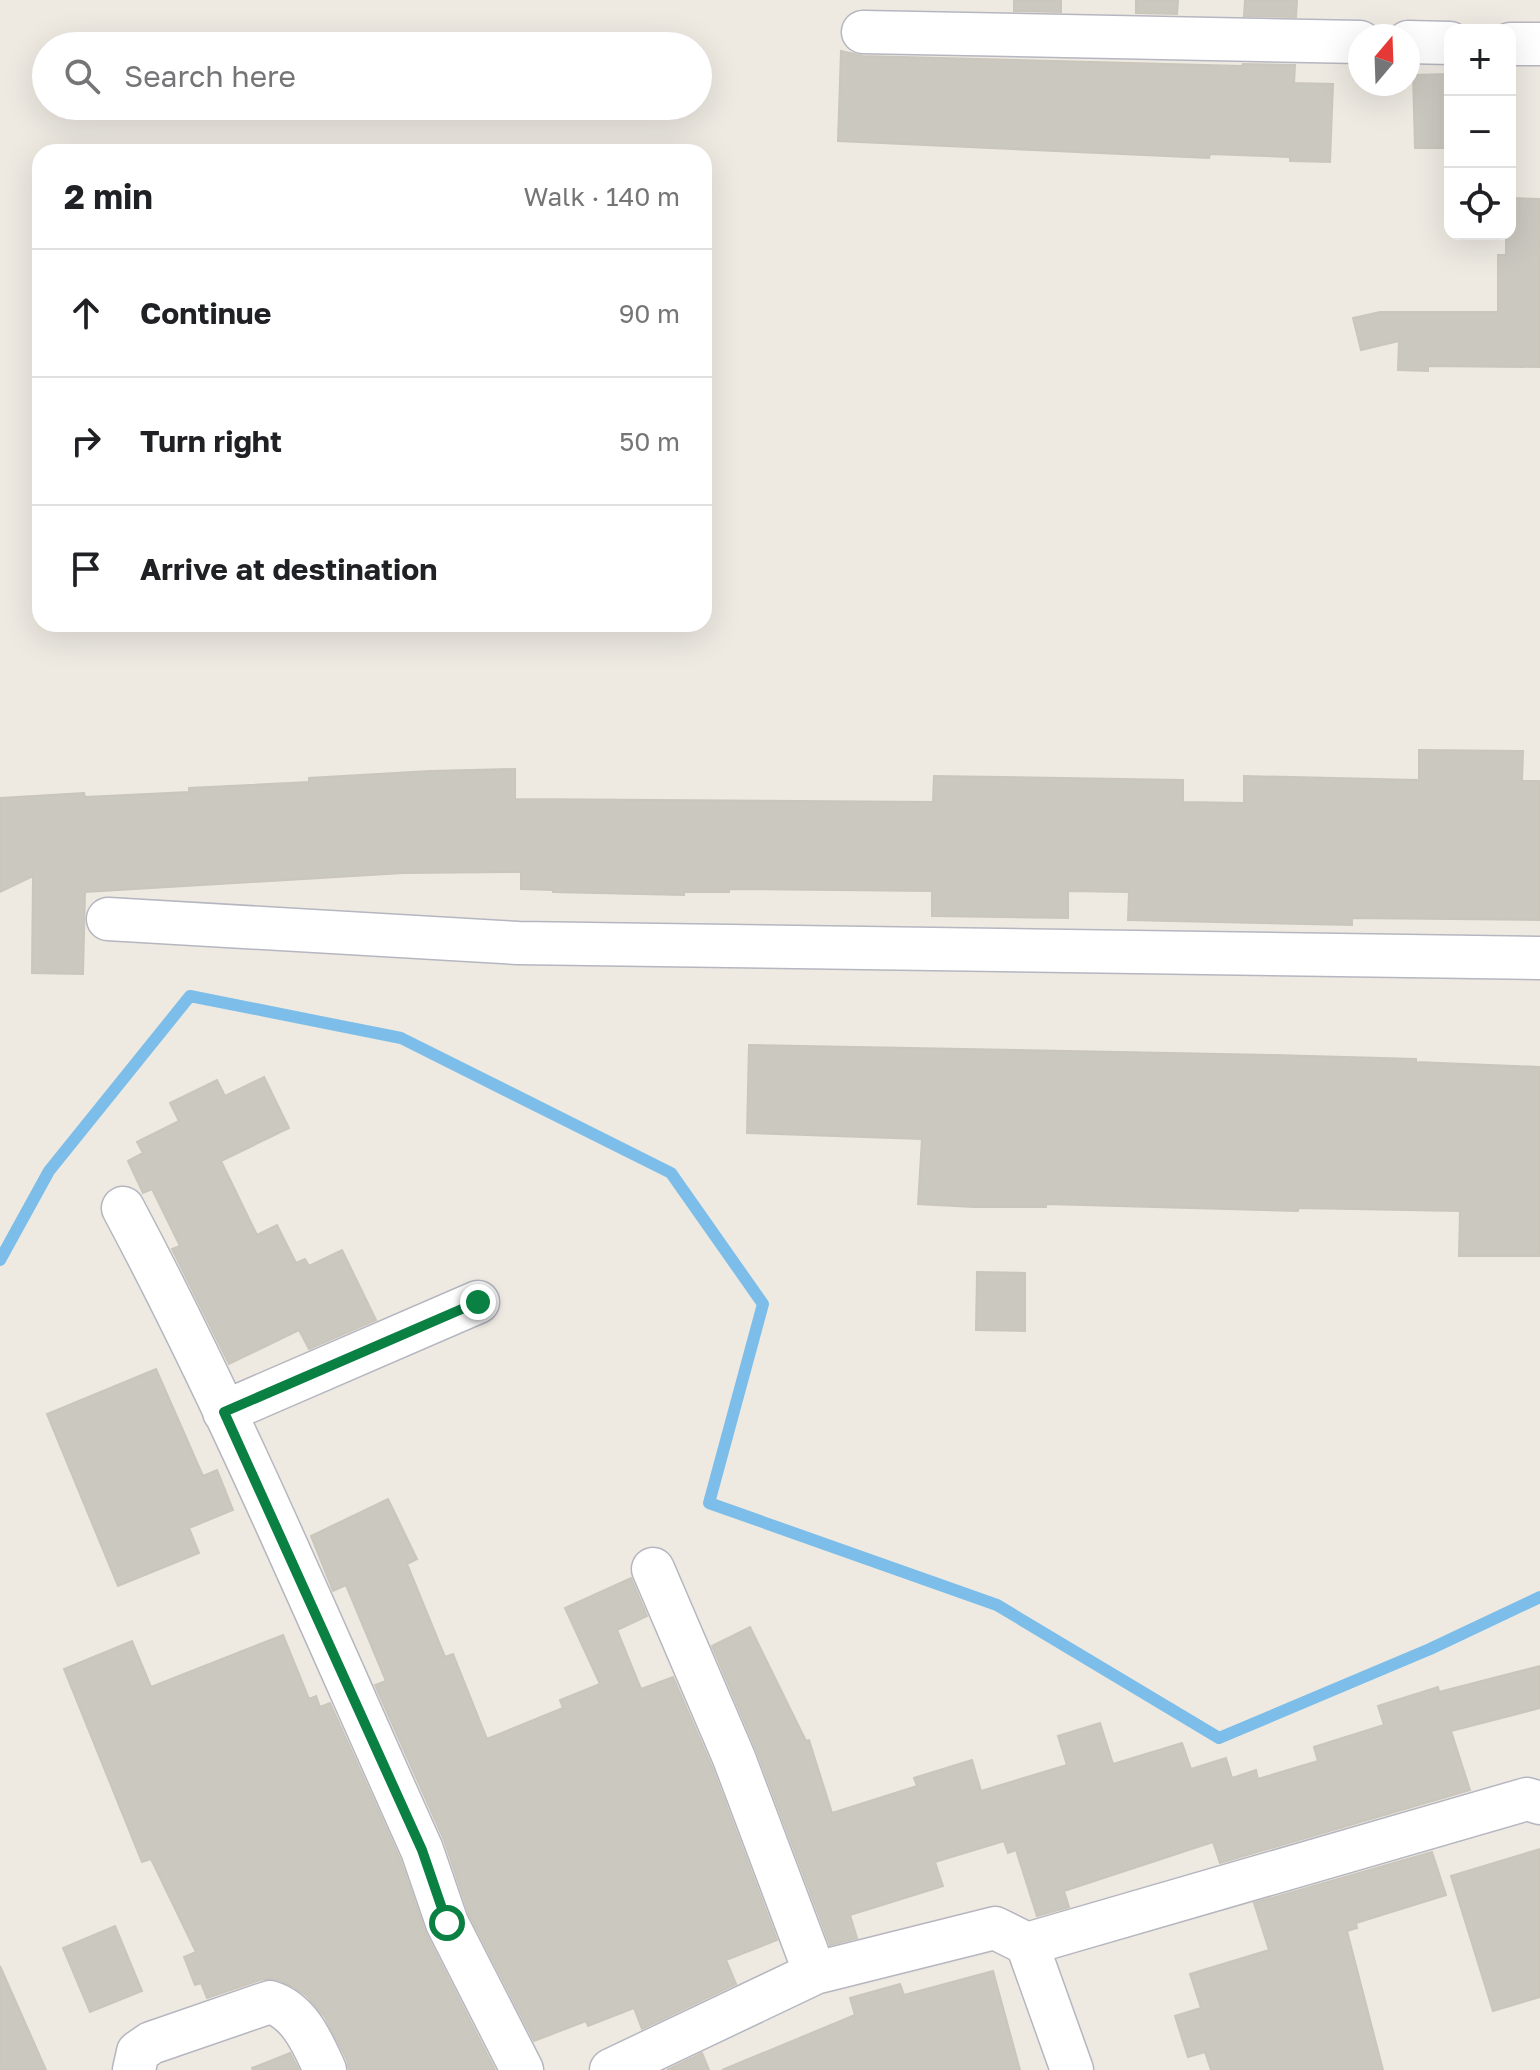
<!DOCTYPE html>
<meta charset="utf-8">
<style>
body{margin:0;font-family:"Golos Text",sans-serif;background:#f2f2f2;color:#202124}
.controls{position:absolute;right:24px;top:24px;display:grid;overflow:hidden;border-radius:16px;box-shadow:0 8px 32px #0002}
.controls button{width:72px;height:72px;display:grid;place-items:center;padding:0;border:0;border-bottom:2px solid #e0e0e0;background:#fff;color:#202124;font:40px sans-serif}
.compass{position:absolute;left:1348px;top:24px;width:72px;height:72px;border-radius:50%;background:#fff;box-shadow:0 8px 32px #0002;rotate:19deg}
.stop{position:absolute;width:24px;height:24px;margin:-18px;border:6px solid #0b8043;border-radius:50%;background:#fff}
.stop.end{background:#0b8043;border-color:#fff;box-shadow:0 2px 8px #0008}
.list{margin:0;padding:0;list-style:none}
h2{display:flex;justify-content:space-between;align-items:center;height:104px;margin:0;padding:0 32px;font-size:34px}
h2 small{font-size:26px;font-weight:400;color:#757577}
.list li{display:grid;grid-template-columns:52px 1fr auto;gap:24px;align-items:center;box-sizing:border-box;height:128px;padding:0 32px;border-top:2px solid #e0e0e0}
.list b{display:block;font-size:30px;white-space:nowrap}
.list em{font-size:26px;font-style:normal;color:#757577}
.icon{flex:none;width:44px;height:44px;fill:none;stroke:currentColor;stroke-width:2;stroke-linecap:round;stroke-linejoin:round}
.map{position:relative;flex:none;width:1540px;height:2070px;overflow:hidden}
.search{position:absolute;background:#fff;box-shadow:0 8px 32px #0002;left:32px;top:32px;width:680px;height:88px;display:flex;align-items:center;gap:20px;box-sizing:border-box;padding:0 28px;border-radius:44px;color:#757577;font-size:30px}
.panel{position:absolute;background:#fff;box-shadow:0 8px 32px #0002;left:32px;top:144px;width:680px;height:488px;border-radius:24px}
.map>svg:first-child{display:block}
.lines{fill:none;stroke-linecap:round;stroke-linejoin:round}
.stream{stroke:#7cbee9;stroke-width:12}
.building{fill:#cac8bf;stroke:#cac6bb;stroke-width:2}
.minor-casing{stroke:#b5b6c0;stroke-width:45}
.minor{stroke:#fff;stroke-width:42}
.route{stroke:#0b8043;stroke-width:10}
</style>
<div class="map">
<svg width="1540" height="2070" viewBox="0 0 1540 2070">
<rect width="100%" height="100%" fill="#eeeae2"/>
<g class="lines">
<path class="stream" d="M 0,1260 L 49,1171 L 190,996 L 401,1038 L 671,1173 L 763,1304 L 709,1503 L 997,1605 L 1219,1738 L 1430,1649 L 1540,1597"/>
</g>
<path class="building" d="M 1014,0 L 1061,0 L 1061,12 L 1014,11 Z
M 1136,0 L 1178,0 L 1177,14 L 1136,13 Z
M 1245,0 L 1297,0 L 1296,17 L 1244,16 Z
M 841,51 L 863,56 L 1242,66 L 1243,64 L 1295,65 L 1294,83 L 1333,84 L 1330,162 L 1290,161 L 1290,157 L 1210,154 L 1209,158 L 838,141 Z
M 1450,74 L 1450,148 L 1415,148 L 1413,75 Z
M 1510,198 L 1540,199 L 1540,367 L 1428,366 L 1428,371 L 1398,370 L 1399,341 L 1361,350 L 1353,318 L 1380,312 L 1498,312 L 1498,255 L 1506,255 L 1506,234 L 1510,234 Z
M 1419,750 L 1523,751 L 1522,781 L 1540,781 L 1540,920 L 1352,918 L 1352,925 L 1128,920 L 1129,892 L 1068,891 L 1068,918 L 932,916 L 932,891 L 729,889 L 729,892 L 684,892 L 684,895 L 553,892 L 553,890 L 521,889 L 521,872 L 403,873 L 85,892 L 83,974 L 32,973 L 33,876 L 0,892 L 0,798 L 84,793 L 85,797 L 189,792 L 189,788 L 309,782 L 309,778 L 430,771 L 515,769 L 515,799 L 933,802 L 934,776 L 1183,780 L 1183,802 L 1244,803 L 1244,776 L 1419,780 Z
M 749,1045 L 1274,1055 L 1416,1059 L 1416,1062 L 1540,1067 L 1540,1256 L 1459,1256 L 1460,1211 L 1298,1208 L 1298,1211 L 1046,1204 L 1046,1207 L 974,1207 L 918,1204 L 922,1139 L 747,1133 Z
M 264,1077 L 289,1128 L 221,1161 L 257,1235 L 277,1225 L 296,1263 L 305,1259 L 309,1266 L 342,1250 L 376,1320 L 309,1349 L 299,1330 L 229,1364 L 172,1249 L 180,1246 L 152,1189 L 143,1193 L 128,1161 L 143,1153 L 137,1142 L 179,1121 L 170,1103 L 217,1080 L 225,1096 Z
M 977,1272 L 1025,1273 L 1025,1331 L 976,1330 Z
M 156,1369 L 203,1476 L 217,1470 L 233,1510 L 189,1528 L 199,1553 L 118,1586 L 47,1414 Z
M 388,1499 L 417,1559 L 407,1564 L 445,1657 L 453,1654 L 487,1739 L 563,1708 L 560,1700 L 600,1684 L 565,1608 L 631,1578 L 647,1616 L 617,1630 L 641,1689 L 673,1677 L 712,1767 L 777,1940 L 726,1960 L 736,1984 L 642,2029 L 634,2008 L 588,2026 L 586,2021 L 534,2041 L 469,1914 L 444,1840 L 375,1685 L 386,1681 L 346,1585 L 333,1591 L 311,1536 Z
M 750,1627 L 806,1741 L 809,1740 L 832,1813 L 917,1786 L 914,1778 L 972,1760 L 981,1791 L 1067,1765 L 1058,1736 L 1100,1723 L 1113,1764 L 1182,1743 L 1191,1769 L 1226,1758 L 1232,1778 L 1256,1770 L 1258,1779 L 1318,1761 L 1314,1747 L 1384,1725 L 1378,1706 L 1438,1687 L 1439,1692 L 1540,1666 L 1540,1708 L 1451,1731 L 1470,1790 L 1220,1863 L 1213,1842 L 1064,1891 L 1069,1907 L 1037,1916 L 1016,1850 L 1008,1853 L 1004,1841 L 935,1862 L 943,1886 L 850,1915 L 857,1938 L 830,1945 L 756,1749 L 712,1646 Z
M 283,1635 L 309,1699 L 316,1696 L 320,1707 L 330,1703 L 400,1859 L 426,1934 L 495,2070 L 349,2070 L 347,2060 L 325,2017 L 307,1996 L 294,1987 L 279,1980 L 263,1979 L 207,1998 L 201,1983 L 195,1985 L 184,1957 L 196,1952 L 151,1859 L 142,1862 L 64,1669 L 132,1641 L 151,1687 Z
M 1540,1849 L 1540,1997 L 1493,2011 L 1451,1876 Z
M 1432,1852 L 1446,1895 L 1356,1923 L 1357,1928 L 1347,1931 L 1383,2070 L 1211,2070 L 1205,2052 L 1188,2057 L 1175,2016 L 1201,2008 L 1190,1974 L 1269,1950 L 1254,1903 Z
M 115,1926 L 142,1991 L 90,2012 L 63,1948 Z
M 0,1966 L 46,2070 L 0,2070 Z
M 993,1971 L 1020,2070 L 722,2070 L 855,2015 L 850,1998 L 900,1984 L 904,1995 Z
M 290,2053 L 299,2070 L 253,2070 L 252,2068 Z
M 702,2053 L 709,2070 L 667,2070 Z"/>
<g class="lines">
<g class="minor-casing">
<path id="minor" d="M 863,32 L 1360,42
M 1408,42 L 1450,43
M 1510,44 L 1540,44
M 108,919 L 518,943 L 1540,958
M 123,1208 C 234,1416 325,1635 422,1850 L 447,1923 L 522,2070
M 224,1412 L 478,1302
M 653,1569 L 734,1758 L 815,1973
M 1027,1944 L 1527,1799 L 1540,1803
M 134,2070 L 138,2052 L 151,2043 L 270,2002 C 300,2011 313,2044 325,2070
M 611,2070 L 815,1973 L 995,1928 L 1027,1944 L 1072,2070"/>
</g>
<use href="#minor" class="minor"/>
</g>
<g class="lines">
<path class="route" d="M 447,1923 L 422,1850 L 224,1412 L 478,1302"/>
</g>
</svg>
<div class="controls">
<button>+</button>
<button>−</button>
<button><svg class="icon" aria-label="locate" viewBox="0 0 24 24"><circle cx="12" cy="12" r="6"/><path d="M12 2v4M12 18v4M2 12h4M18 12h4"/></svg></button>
</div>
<svg class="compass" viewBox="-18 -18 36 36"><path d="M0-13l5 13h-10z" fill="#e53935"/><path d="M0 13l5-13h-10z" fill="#757577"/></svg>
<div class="stop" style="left:447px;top:1923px"></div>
<div class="stop end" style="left:478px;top:1302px"></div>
<div class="search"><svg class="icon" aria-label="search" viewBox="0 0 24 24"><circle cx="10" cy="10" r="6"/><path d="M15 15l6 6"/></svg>Search here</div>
<section class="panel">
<h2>2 min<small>Walk · 140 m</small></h2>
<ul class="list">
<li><svg class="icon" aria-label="ahead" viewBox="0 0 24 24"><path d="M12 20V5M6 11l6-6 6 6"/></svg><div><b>Continue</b></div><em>90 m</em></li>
<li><svg class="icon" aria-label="right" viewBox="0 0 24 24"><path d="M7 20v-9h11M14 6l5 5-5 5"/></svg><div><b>Turn right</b></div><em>50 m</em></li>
<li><svg class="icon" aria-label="arrive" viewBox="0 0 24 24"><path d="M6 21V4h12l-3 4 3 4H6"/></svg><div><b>Arrive at destination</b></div></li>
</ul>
</section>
</div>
